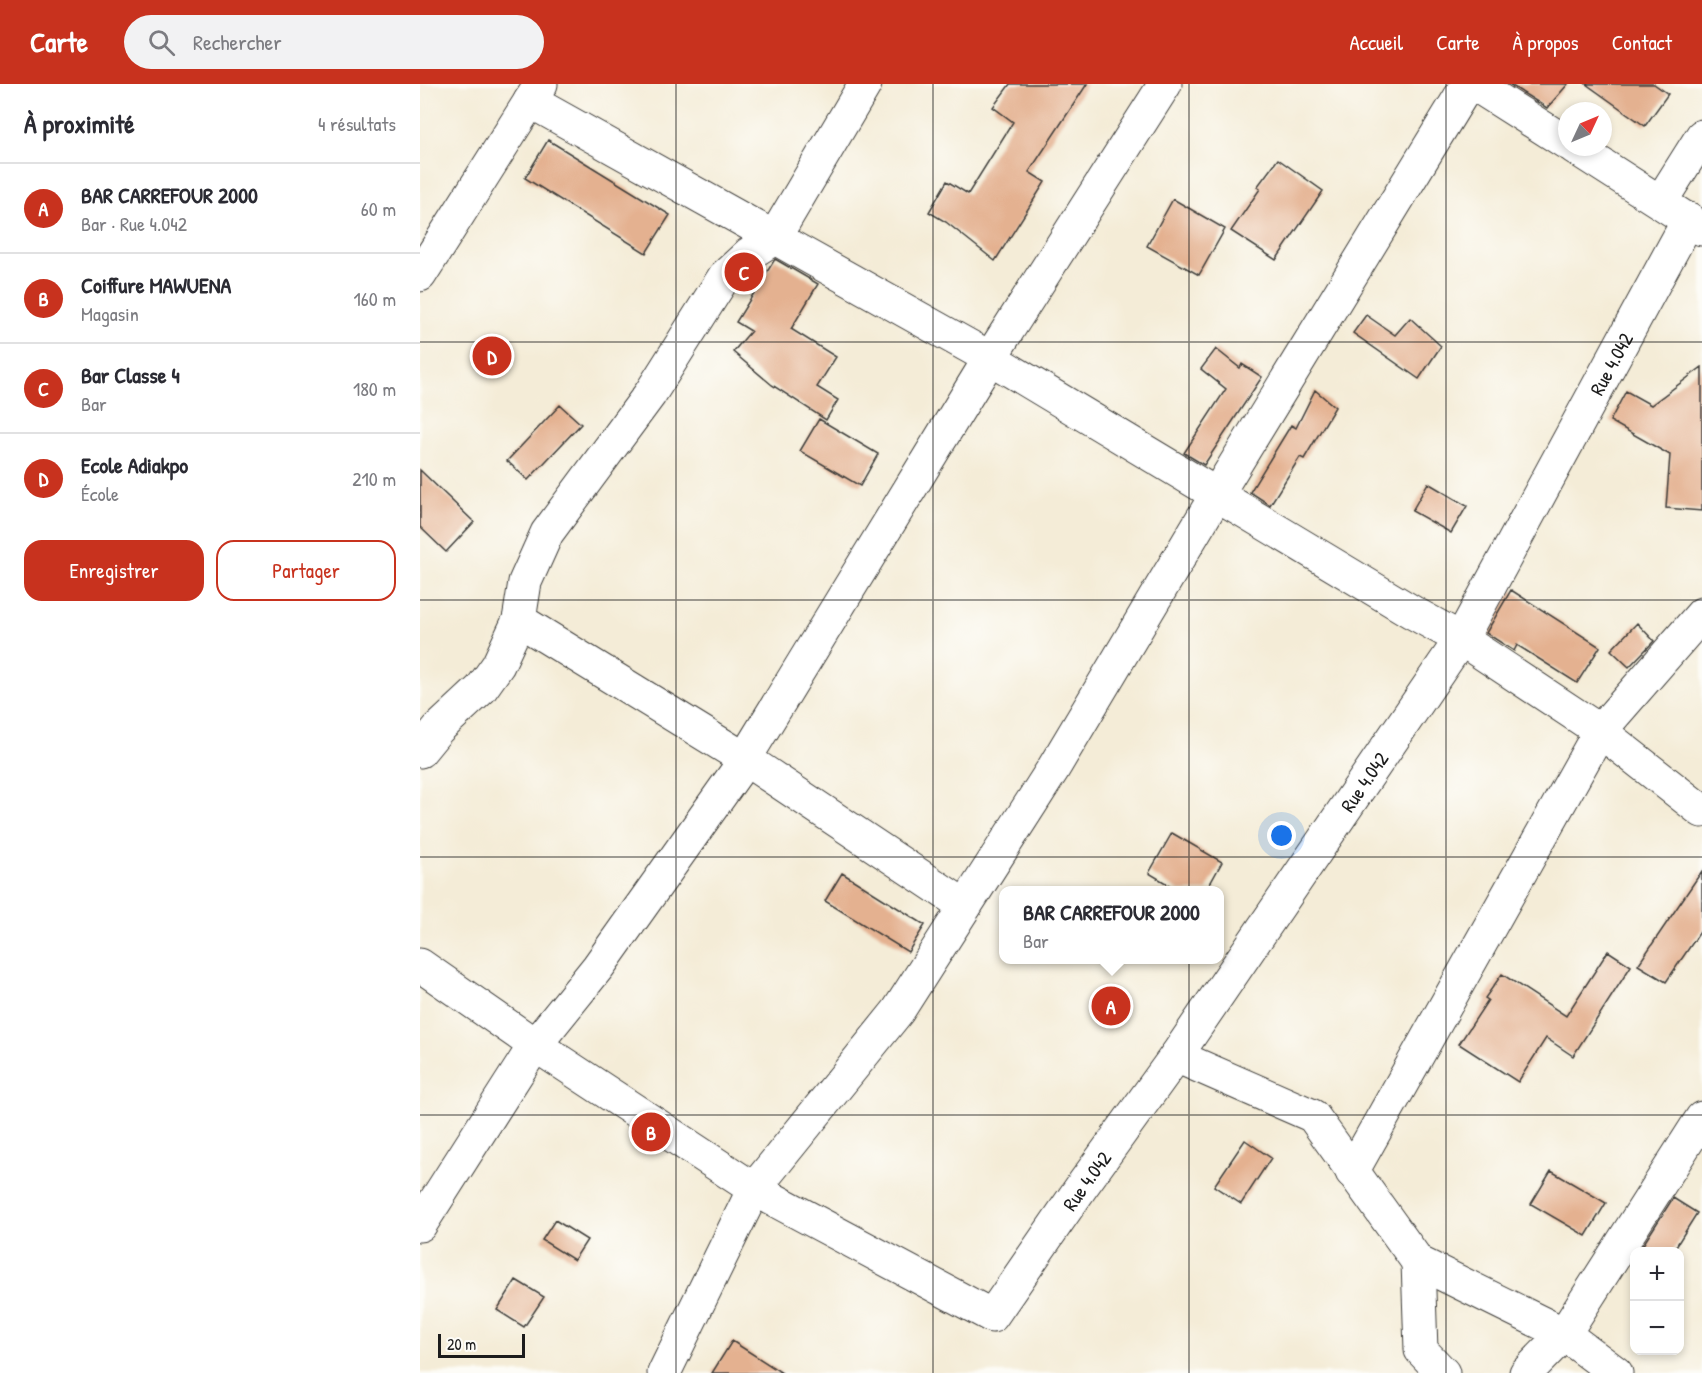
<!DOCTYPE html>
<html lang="fr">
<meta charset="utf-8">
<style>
body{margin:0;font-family:"Patrick Hand",sans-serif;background:#f2f2f3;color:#2b2b33}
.controls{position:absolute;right:18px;bottom:18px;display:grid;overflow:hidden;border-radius:12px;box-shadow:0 3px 9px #0003}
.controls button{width:54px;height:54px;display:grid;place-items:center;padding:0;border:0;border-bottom:2px solid #e1e1e2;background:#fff;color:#2b2b33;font:30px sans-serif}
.compass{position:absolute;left:1138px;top:18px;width:54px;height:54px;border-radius:50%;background:#fff;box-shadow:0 3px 9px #0003;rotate:46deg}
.scale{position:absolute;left:18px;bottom:15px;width:87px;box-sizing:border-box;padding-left:6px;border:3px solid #1c1c1c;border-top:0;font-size:16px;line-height:21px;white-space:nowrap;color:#1c1c1c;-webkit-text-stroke:4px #fdfcf7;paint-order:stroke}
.you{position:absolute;left:862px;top:752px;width:21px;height:21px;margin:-15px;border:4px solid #fff;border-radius:50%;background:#1a73e8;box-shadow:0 0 0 9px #1a73e833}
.badge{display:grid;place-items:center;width:39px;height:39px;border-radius:50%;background:#c8321e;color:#fff;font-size:20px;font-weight:700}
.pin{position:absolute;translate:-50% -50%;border:3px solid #fff;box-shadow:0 2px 6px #0006}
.popup{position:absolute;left:579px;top:802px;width:225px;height:78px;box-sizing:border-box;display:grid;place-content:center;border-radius:12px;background:#fff;filter:drop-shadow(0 2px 4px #0005);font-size:20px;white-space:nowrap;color:#7c7c81}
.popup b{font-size:22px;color:#2b2b33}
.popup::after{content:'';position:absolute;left:50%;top:100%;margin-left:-12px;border:12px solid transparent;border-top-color:#fff}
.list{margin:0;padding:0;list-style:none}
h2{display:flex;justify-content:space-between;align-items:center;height:78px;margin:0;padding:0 24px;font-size:26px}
h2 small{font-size:20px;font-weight:400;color:#7c7c81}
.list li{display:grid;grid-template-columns:39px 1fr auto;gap:18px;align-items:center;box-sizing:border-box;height:90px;padding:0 24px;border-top:2px solid #e1e1e2}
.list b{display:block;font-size:22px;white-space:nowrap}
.list p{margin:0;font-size:20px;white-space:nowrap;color:#7c7c81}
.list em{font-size:20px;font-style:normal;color:#7c7c81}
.actions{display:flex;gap:12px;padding:18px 24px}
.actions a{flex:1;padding:14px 0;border:2px solid #c8321e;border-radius:18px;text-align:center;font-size:21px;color:#c8321e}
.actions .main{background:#c8321e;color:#fff}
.icon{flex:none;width:33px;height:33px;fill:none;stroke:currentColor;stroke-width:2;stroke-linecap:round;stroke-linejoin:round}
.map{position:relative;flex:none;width:1282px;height:1289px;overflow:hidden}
header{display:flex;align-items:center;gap:36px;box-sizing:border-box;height:84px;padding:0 30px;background:#c8321e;color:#fff}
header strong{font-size:28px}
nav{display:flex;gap:33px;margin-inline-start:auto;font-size:21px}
.search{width:420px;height:54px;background:#f2f2f3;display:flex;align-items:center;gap:15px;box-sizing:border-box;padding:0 21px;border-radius:33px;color:#7c7c81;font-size:22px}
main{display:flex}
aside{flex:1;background:#fff}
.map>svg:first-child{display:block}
.building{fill:#e4b190}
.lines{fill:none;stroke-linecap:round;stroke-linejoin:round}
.minor-casing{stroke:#3c3b38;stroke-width:35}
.minor{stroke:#fff;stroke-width:33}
.grid{fill:none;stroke:#1c1c1c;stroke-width:1.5;stroke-opacity:0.55}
.labels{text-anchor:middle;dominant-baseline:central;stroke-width:4.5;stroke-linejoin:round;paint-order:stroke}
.street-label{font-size:20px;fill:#1c1c1c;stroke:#fdfcf7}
</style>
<header>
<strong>Carte</strong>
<div class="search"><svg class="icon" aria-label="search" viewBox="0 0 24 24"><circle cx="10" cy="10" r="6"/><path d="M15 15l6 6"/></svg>Rechercher</div>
<nav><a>Accueil</a><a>Carte</a><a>À propos</a><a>Contact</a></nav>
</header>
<main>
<aside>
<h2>À proximité<small>4 résultats</small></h2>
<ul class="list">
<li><span class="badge">A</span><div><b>BAR CARREFOUR 2000</b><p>Bar · Rue 4.042</p></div><em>60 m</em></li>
<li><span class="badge">B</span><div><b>Coiffure MAWUENA</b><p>Magasin</p></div><em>160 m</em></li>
<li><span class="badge">C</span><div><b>Bar Classe 4</b><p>Bar</p></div><em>180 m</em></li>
<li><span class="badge">D</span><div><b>Ecole Adiakpo</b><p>École</p></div><em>210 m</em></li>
</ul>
<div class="actions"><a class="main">Enregistrer</a><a>Partager</a></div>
</aside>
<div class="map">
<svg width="1282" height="1289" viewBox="0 0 1282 1289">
<rect width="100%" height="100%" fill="#fdfcf7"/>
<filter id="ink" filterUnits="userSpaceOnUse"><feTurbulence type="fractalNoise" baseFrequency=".0167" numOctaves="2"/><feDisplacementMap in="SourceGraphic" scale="12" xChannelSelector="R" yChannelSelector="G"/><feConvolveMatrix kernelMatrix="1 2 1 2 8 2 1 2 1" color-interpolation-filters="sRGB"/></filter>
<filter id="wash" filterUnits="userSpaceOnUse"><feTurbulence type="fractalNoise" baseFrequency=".008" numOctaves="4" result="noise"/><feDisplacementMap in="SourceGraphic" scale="24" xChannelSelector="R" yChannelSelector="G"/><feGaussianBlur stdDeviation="1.35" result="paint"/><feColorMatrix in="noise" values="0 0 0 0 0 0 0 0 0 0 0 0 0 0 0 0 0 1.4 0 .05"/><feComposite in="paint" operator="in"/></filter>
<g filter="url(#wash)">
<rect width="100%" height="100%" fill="#f4ecd7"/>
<g id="blocks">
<path class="building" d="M 590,0 L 667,0 L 609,88 L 625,98 L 575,177 L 526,138 L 509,128 L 527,97 L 548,110 L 593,38 L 573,23 Z
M 1089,0 L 1148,0 L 1127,24 Z
M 1166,0 L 1234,0 L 1248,10 L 1225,42 Z
M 128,56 L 250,131 L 226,169 L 105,94 Z
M 858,75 L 903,107 L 856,176 L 811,147 L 840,105 L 837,103 Z
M 753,115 L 805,145 L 779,191 L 727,162 Z
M 355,175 L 398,200 L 371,245 L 416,273 L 397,303 L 418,316 L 406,336 L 352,301 L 313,268 L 331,247 L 316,238 Z
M 946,231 L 975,251 L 990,234 L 1021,262 L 999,295 L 933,249 Z
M 796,265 L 820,284 L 822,280 L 842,293 L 784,381 L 764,369 L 806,305 L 781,285 Z
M 1282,283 L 1282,427 L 1246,424 L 1250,371 L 1190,337 L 1206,307 L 1231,321 Z
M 895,306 L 915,323 L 884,375 L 880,373 L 850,421 L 830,408 L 871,341 L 876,344 Z
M 140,321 L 161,340 L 108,396 L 87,377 Z
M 399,335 L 458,370 L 440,402 L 380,367 Z
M 0,386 L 54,438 L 26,468 L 0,443 Z
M 1008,399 L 1047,422 L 1031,449 L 992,427 Z
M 1091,506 L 1180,563 L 1157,599 L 1097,561 L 1094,567 L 1066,549 Z
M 1217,539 L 1234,557 L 1209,583 L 1191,566 Z
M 752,749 L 802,778 L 786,807 L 759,807 L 729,789 Z
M 1282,787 L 1282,845 L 1246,898 L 1218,881 Z
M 422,789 L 505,841 L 488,868 L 405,817 Z
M 1188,867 L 1211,882 L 1153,972 L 1126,954 L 1098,998 L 1039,960 L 1068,916 L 1065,914 L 1082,890 L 1146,932 Z
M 825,1056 L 851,1074 L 821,1120 L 794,1102 Z
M 1131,1087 L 1186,1119 L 1166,1152 L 1111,1120 Z
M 1253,1114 L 1277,1129 L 1253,1167 L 1219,1167 Z
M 135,1136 L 167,1156 L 154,1176 L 122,1156 Z
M 96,1196 L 124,1213 L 104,1243 L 77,1226 Z
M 312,1257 L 362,1289 L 292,1289 Z"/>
</g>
</g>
<g filter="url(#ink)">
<use href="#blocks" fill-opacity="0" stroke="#3c3b38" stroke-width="1.5"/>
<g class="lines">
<g class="minor-casing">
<g id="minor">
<path d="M 1054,0 L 1147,59"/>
<path d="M 110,17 L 570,274 L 992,528 L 1041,555 L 1180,647 L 1282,727"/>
<path d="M 1154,63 L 1282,145"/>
<path d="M 1241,117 L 1282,52"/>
<path d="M 0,191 L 121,0"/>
<path d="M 99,536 L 325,675 L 545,822"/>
<path d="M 0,667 L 18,645 L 61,605 L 78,581 L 99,536 L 105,498 L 127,449 L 230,310 L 304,193 L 329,170 L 354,154 L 445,0"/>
<path id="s1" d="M 0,881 L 115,961 L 334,1105 L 572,1232 L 662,1102 L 756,972 L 1041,555 L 1269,135"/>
<path d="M 756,972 L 893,1032 L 998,1178 L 1144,1250 L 1196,1289"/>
<path d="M 932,1088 L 1180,647 L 1282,530"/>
<path d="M 0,1141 L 115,961 L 178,883 L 316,689 L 570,274 L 745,0"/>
<path d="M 998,1178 L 1001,1266 L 1023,1289"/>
<path d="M 244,1289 L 334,1105 L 478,927 L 633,685 L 797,410 L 1048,0"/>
<path d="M 1106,1289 L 1144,1250 L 1282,1034"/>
</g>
</g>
<use href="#minor" class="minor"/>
</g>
</g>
<path class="grid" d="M 256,0 L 256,1289M 513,0 L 513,1289M 769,0 L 769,1289M 1026,0 L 1026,1289M 0,258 L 1282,258M 0,516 L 1282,516M 0,773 L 1282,773M 0,1031 L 1282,1031"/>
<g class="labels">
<g class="street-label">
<text stroke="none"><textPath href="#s1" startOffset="1809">Rue 4.042</textPath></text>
<text stroke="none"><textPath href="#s1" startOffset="1323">Rue 4.042</textPath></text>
<text stroke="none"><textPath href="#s1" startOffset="837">Rue 4.042</textPath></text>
</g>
</g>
</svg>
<div class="controls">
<button>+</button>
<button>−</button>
</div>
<svg class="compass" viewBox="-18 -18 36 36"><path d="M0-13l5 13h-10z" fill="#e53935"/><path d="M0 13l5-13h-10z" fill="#7c7c81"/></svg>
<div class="scale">20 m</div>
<div class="you"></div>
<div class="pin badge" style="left:691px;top:922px">A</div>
<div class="popup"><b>BAR CARREFOUR 2000</b>Bar</div>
<div class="pin badge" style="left:231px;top:1048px">B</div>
<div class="pin badge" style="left:324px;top:188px">C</div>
<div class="pin badge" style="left:72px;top:272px">D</div>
</div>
</main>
